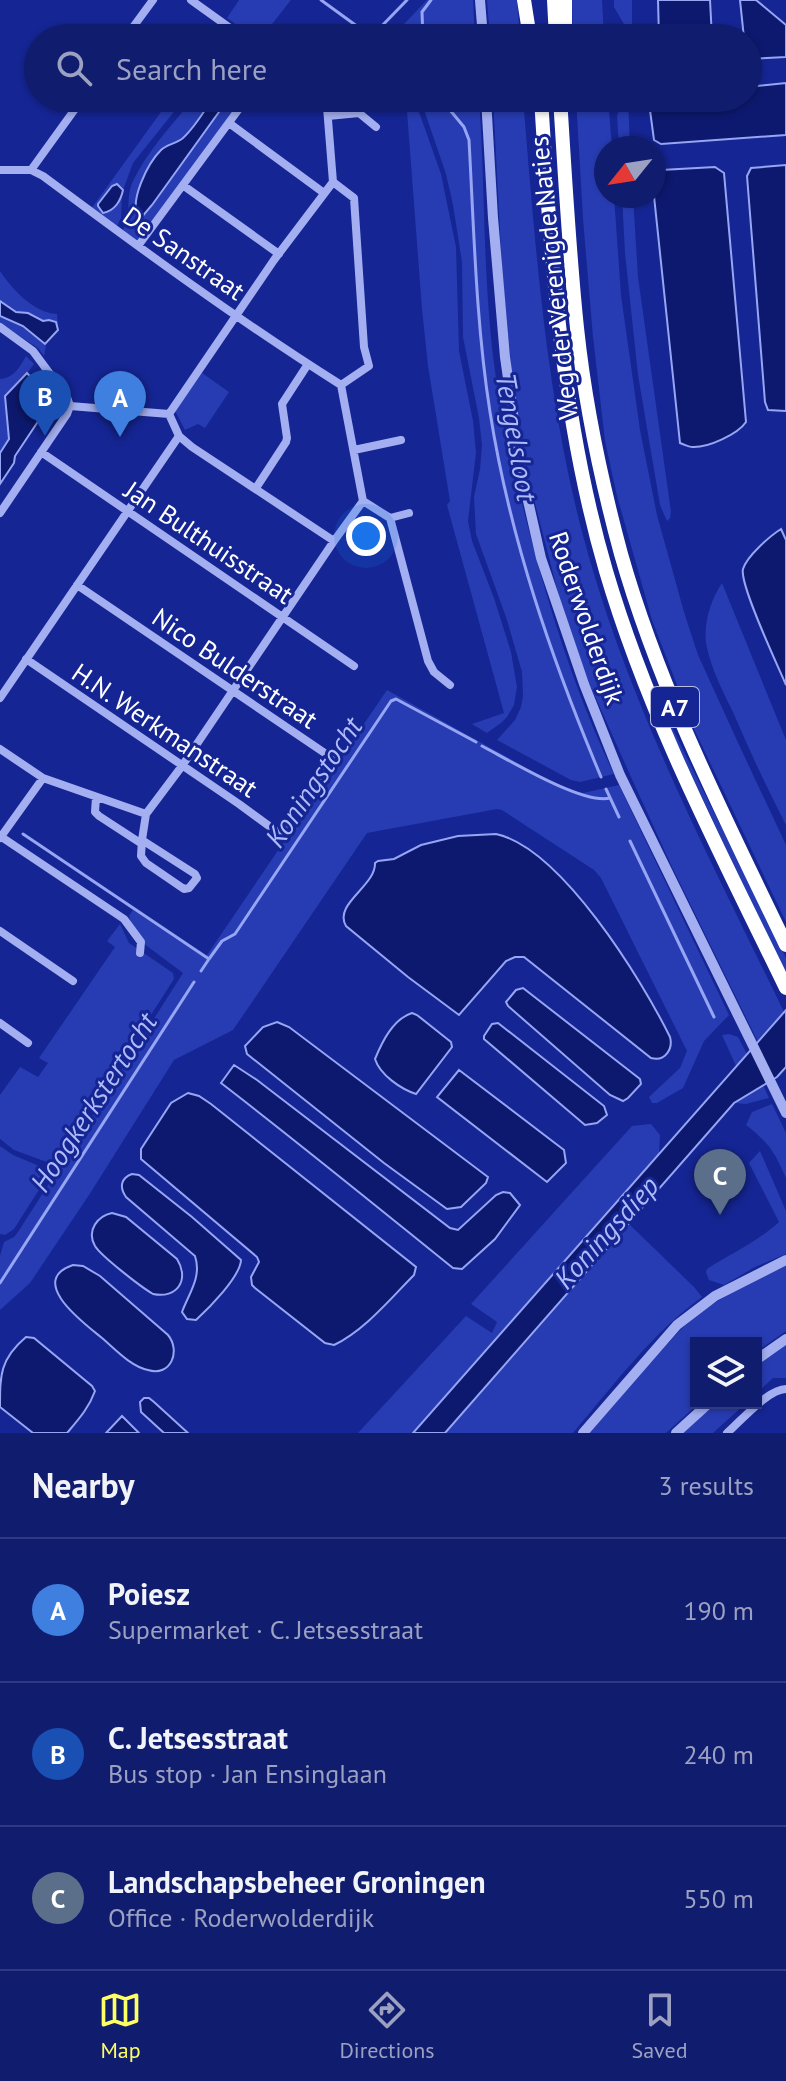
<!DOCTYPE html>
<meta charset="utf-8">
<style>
body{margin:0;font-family:"PT Sans",sans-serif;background:#1e2976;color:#f1f3f6}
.controls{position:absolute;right:24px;bottom:24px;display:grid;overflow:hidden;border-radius:0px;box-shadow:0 2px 6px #0004}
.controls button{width:72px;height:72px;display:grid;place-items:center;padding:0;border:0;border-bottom:2px solid #303a81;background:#101c6e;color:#f1f3f6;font:40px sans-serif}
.compass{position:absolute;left:594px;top:136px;width:72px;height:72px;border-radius:50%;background:#101c6e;box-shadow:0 2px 6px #0004;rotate:240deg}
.you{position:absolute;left:366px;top:536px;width:28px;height:28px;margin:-20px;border:6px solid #fff;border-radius:50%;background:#1a73e8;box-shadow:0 0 0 12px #1a73e833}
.badge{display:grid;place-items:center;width:52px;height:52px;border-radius:50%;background:#fdff64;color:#fff;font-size:26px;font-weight:700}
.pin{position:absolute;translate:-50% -66px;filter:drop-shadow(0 2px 4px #0008)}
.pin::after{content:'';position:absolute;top:42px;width:28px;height:24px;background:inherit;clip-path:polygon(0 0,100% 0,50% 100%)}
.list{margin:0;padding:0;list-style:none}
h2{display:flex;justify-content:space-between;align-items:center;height:104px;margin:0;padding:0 32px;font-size:34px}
h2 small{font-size:26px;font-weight:400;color:#9ca1c2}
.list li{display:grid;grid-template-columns:52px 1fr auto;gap:24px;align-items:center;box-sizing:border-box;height:144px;padding:0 32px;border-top:2px solid #303a81}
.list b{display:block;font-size:30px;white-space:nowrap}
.list p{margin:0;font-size:26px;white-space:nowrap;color:#9ca1c2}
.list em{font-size:26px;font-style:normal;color:#9ca1c2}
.icon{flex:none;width:44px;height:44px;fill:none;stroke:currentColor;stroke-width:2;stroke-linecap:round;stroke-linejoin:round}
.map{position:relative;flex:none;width:786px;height:1433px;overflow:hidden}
.search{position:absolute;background:#101c6e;box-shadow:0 2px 6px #0004;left:24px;right:24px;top:24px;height:88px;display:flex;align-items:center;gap:20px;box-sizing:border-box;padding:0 28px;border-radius:44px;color:#9ca1c2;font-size:30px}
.sheet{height:536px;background:#101c6e}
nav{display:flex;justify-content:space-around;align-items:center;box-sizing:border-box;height:112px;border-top:2px solid #303a81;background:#101c6e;font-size:22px;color:#9ca1c2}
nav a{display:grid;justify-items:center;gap:4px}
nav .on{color:#fdff64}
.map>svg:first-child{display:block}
.green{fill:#273cb2}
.water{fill:#0d196f;stroke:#96a5f4;stroke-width:2}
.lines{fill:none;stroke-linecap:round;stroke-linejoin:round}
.stream{stroke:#96a5f4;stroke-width:3}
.minor{stroke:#a3aff1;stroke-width:8}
.tertiary{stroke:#a3aff1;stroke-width:10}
.motorway{stroke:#fff;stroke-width:14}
.labels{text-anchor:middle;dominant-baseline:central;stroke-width:6;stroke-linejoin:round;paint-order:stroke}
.shield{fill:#152593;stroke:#b9bedf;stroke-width:2}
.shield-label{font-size:24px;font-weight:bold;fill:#fff}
.street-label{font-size:26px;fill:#fff;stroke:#152593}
.water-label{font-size:28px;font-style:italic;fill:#afbbf8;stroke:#152593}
</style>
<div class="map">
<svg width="786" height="1433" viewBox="0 0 786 1433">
<rect width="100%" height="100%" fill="#152593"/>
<path class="green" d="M 239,0 L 291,0 L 261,38 L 255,38 L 227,18 Z
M 427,0 L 473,0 L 475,38 L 413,38 L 410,30 L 404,24 Z
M 487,0 L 517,0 L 520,38 L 490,38 Z
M 572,0 L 602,0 L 604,38 L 573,38 Z
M 614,0 L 632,0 L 632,38 L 614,7 Z
M 171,98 L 185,98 L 133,163 L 123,190 L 119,185 L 98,204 L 98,206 L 103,213 C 112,213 117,204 122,197 L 121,218 L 117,226 L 91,209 Z
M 194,98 L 213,98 L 185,136 L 161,150 L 146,171 L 140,184 L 136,214 L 152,205 L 229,98 L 243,98 L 138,241 L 123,230 C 132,215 125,198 133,181 C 147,151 173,124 194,98 Z
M 406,98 L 414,98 L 441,174 L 456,247 L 459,351 L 473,421 L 476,453 L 468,521 L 472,541 L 494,598 L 511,652 L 517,687 L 514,705 L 507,717 L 501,723 L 487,733 L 472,724 L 504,713 L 447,505 L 450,501 L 428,366 L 422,309 Z
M 420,98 L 479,98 C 486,195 482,294 498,390 C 504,428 513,466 522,503 C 545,596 573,688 614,774 L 580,782 L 571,780 L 497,740 L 515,720 L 521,707 L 523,696 L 522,672 L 507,620 L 476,534 L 474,497 L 480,469 L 482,445 L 479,418 L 463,337 L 462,262 L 453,205 L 446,174 Z
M 493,98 L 523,98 C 535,242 545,388 581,528 C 625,698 708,855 784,1012 L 758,1042 L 672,867 L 631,777 L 590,685 L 572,640 L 561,604 L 530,484 L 513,385 L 502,270 Z
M 576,98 L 608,98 L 612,148 L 606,148 L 606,196 L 614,196 L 621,295 L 640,430 L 657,515 L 684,612 L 698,655 L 740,747 L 786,845 L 786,922 L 694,729 L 652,620 L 617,496 L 605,441 L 593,337 L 583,219 Z
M 625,98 L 628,98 L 630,148 L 619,148 L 617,115 Z
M 622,196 L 633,196 L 638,277 L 671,512 L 670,518 L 667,521 L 660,505 L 638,375 L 625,253 Z
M 0,271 C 12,289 34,313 57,314 L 58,325 L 56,322 L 43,322 L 27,313 L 16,312 L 0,301 Z
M 0,316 L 23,326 L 46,345 L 44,356 L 38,348 L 0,323 Z
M 26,356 L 34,364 L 18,385 L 5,396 L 9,439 L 0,453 L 0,379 C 14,378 20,367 26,356 Z
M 202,373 L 229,392 L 205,428 L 198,424 L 185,430 L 175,411 Z
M 722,583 L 786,740 L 786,825 C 767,788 749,750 733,712 C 723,692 712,670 707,648 C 702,627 710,601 722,583 Z
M 387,690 L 566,790 L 583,793 L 619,785 L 729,1015 L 704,1041 L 683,1088 L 657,1103 L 652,1103 L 649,1097 L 680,1068 L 687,1051 L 601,878 L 594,870 L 502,810 L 497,809 L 367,833 L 233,1030 L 174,1060 L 91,1192 L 30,1283 L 0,1310 L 0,1256 L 4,1242 L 14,1237 L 18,1232 L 183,973 L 135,937 L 129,916 L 133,910 L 205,958 Z
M 665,713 L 786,958 L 786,976 L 674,738 Z
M 120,924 L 129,943 L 173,973 L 174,979 L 55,1165 L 14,1150 L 0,1139 L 0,1095 L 20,1067 L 38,1077 L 48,1063 L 39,1058 L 115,947 L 107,941 Z
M 729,1034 L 738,1037 L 747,1054 L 736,1066 L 722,1035 Z
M 763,1085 L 769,1098 L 746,1104 L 734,1103 Z
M 772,1104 L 786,1133 L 786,1178 C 774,1151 769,1143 746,1125 L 752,1112 Z
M 651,1124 L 660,1135 L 659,1154 L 413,1433 L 358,1433 L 466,1316 L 492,1333 L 497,1322 L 471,1304 L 632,1126 Z
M 0,1146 L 13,1155 L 51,1171 L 14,1229 L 5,1235 L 0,1234 Z
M 760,1151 L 786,1211 L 786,1254 L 755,1267 L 724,1285 L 709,1280 L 706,1272 L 707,1269 C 732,1253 757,1242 779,1222 L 749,1163 Z
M 628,1223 L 694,1287 L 702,1297 C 652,1333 613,1386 573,1433 L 445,1433 Z
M 786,1265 L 786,1331 L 756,1352 L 756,1343 L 696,1343 L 696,1403 L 699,1403 L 666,1433 L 587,1433 L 681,1329 L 705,1309 L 745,1284 Z
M 786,1343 L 786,1378 L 773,1378 L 756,1394 L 756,1366 Z
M 714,1403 L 746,1403 L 713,1433 L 681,1433 Z"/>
<path class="water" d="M 658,0 L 710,0 L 712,38 L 659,38 Z
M 740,0 L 756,0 L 786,25 L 786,57 L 748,59 L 748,38 L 744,38 Z
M 786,83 L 786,135 L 661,144 L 654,140 L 649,103 L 653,98 L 748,98 L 748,87 Z
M 213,98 L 229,98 L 152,205 L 141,218 L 139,218 C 128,202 148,163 161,150 C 167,144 176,144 183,138 C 195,127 204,111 213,98 Z
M 786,165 L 786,411 L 768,410 L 765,402 L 747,176 L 751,168 Z
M 715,167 L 724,173 L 746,422 C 738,434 708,448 692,447 C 690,447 682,444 680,443 L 654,196 L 654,179 L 661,170 Z
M 117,184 L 123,190 C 121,200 115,211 103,213 L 98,206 L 98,204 L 112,186 Z
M 0,301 L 16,312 L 28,313 L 43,321 L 49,320 L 56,322 L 58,330 L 45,344 L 23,326 L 0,316 Z
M 27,373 L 37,384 L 28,399 L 39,420 L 15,456 L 14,463 L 0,484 L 0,453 L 9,439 L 5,396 Z
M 781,529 L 786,540 L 786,685 C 778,666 739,584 743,569 C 747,556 770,536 781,529 Z
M 496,834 C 561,848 642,980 670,1037 C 673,1048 666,1062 651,1058 L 524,957 L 515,957 L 506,961 L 459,1015 L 408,977 L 346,926 C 333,904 376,886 375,863 L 378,861 L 394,859 L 421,845 L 458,836 Z
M 523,988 L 640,1079 L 641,1084 L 628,1098 L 623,1101 L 610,1095 L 508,1006 L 506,1002 L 516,990 Z
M 786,1010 L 786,1067 L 777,1077 L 734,1103 L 445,1433 L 413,1433 Z
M 412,1013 L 417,1015 L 451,1042 L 452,1047 L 416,1094 C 401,1089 380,1075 375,1059 C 382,1042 393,1019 412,1013 Z
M 277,1022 L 289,1027 L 488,1177 L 486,1183 L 461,1207 L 447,1209 L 384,1163 L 247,1054 L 245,1046 L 263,1027 Z
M 498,1023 L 604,1106 L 607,1115 L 597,1123 L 585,1125 L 484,1039 L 484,1036 L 492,1024 Z
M 234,1065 L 257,1080 L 450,1228 L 458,1230 L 496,1195 L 503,1192 L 510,1193 L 520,1205 L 495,1239 L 462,1269 L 453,1268 C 376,1206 299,1143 221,1083 Z
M 459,1070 L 564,1150 L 566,1163 L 547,1182 L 437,1097 Z
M 188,1093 L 199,1096 L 211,1104 L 416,1267 L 414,1275 C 390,1299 365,1330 334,1345 L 325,1343 L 255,1288 L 252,1285 L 251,1277 L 259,1262 L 257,1257 L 141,1159 L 141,1149 L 171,1103 Z
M 132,1174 L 139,1175 L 192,1217 L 241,1260 C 240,1277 209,1308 196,1320 L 187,1319 L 182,1312 C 189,1293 202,1277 195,1256 L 126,1197 C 119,1187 121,1178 132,1174 Z
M 112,1213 L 126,1217 L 177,1259 C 190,1280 177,1299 153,1294 C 141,1287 101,1256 95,1246 C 86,1230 98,1216 112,1213 Z
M 73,1265 L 83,1266 L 100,1276 L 168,1335 C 181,1351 171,1377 148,1370 C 130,1366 115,1349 102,1338 C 85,1324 26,1281 73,1265 Z
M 26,1337 L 34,1338 L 92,1386 L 95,1391 C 89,1408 78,1420 67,1433 L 33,1433 L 0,1407 C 0,1375 0,1359 26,1337 Z
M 144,1398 L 149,1398 L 154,1402 L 188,1433 L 164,1433 L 141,1412 L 140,1402 Z
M 122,1416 L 139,1433 L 106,1433 Z"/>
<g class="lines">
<path class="stream" d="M 321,0 L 365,32 L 371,35 L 376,32 L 407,0
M 423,38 L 422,12 L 431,0
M 440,98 L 464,127 L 469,140 C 474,231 476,323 490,412 C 510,539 552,660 601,777
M 482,746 C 509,760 583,805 610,798
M 606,789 L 619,817
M 23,834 L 209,959 L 201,971
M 630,841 L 714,1017
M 209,959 L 222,941 L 235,934 L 391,701 L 396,699 L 476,742
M 0,1283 L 194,982"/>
<path class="minor" d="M 191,0 L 244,38
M 125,38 L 153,0
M 324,98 L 327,107 L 333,182 L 354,198 L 364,347 L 369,366 L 341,385 L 363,501 L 390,518
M 328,116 L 359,113 L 376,127
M 229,123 L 324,193
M 0,170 L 31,170 L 43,176 C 140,248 239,321 341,385
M 31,170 L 83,98
M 184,186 L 279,254
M 138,246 L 247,98
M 0,327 L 33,351 L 67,397 L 70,406 L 67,414 L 0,513
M 70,406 L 169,414 L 179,436 L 192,447 L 334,541
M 169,414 L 274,260 L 333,182
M 354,450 L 401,440
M 41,452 L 354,666
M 256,488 L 286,442 L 287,438 L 282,404 L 308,364
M 409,513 L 390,518 L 428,661 L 434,672 L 450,685
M 26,659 L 239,804 L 280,834 L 335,760 L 77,585
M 0,698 L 179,436
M 0,749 L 43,778 L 146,814
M 96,797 L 95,812 L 99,816 L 142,844
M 0,836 L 124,919 L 141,942 L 140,953
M 0,838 L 43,778
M 142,840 L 141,856 L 146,863 L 184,889 L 189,888 L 197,878 L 195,874 L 142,840 L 146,814 L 182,766 L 334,541 L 363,501
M 0,931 L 73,981
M 0,1023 L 28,1043
M 727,1433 C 741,1421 768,1389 786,1389"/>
<path class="tertiary" d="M 480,0 L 483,38
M 486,98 L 493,218 L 505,357 L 521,470 L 541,558 L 584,684 L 620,775 L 786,1113
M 756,1360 L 786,1339
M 583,1433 L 677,1325 L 715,1296 L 786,1260
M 676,1433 L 709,1403"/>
<path class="motorway" d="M 524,0 L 530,38
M 554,0 L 556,38
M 565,38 L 565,0
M 541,98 C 551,258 561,417 606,571 C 649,717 720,852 786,988
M 560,98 C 565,175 569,252 577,328 C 585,404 601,480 621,554 C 660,691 725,818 786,945"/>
</g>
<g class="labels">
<rect class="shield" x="651" y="687" width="48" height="40" rx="6"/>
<g class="shield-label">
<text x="675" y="707">A7</text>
</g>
<g class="street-label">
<text transform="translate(184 253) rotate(35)">De Sanstraat</text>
<text transform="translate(553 278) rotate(-96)">Weg der Verenigde Naties</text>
<text transform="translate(209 542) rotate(34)">Jan Bulthuisstraat</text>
<text transform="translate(587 618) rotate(71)">Roderwolderdijk</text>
<text transform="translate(235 668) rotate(34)">Nico Bulderstraat</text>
<text transform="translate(165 730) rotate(34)">H.N. Werkmanstraat</text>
</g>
<g class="water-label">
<text transform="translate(517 437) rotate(80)">Tengelsloot</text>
<text transform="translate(313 782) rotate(-56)">Koningstocht</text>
<text transform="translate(93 1102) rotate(-57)">Hoogkerkstertocht</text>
<text transform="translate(606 1232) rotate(-48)">Koningsdiep</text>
</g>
</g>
</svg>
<div class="controls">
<button><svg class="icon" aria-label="layers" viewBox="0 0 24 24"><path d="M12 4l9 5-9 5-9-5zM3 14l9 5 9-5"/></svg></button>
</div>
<svg class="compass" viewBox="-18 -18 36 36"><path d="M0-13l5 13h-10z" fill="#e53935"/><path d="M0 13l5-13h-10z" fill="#9ca1c2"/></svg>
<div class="you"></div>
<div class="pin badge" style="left:120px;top:437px;background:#3f7fe0">A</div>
<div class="pin badge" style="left:45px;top:436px;background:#1a4fb4">B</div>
<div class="pin badge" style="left:720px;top:1215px;background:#5c6f8a">C</div>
<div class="search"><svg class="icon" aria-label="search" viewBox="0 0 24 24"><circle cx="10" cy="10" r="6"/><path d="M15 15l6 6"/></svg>Search here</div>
</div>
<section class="sheet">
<h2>Nearby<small>3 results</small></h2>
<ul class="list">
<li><span class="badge" style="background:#3f7fe0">A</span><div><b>Poiesz</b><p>Supermarket · C. Jetsesstraat</p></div><em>190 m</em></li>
<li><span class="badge" style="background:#1a4fb4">B</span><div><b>C. Jetsesstraat</b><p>Bus stop · Jan Ensinglaan</p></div><em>240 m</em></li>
<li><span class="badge" style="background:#5c6f8a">C</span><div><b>Landschapsbeheer Groningen</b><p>Office · Roderwolderdijk</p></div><em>550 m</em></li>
</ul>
</section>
<nav>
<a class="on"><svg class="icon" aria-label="map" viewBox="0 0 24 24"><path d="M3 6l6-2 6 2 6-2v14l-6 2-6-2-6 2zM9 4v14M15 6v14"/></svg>Map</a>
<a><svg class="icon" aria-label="directions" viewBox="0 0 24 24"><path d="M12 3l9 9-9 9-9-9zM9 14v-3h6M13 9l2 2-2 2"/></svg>Directions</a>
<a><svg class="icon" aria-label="saved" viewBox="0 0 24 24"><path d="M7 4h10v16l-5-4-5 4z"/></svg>Saved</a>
</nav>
